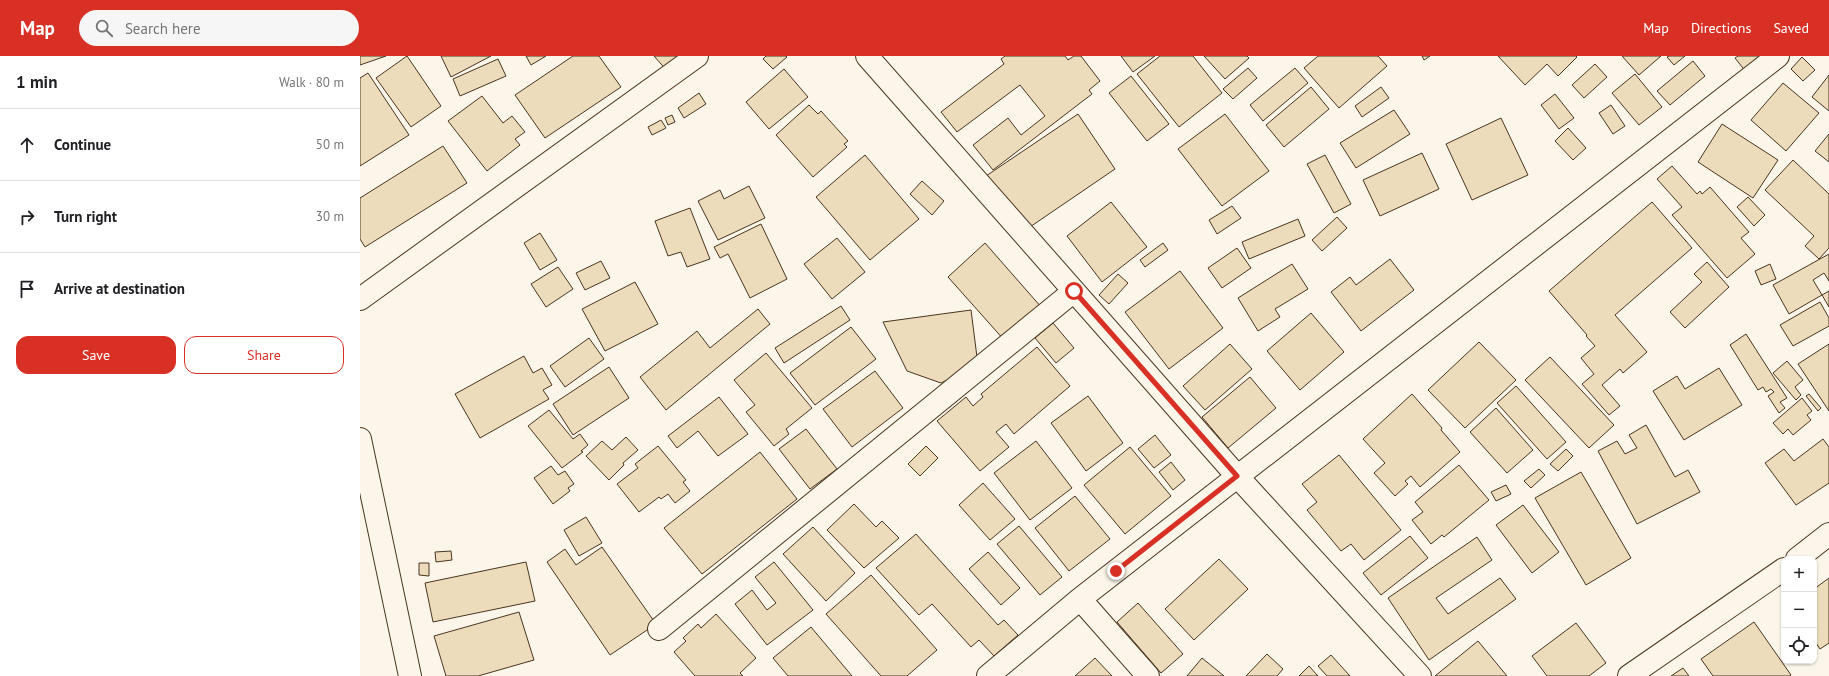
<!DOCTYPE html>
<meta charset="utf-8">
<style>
body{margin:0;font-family:"PT Sans",sans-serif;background:#f6f6f6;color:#202124}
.controls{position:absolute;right:12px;bottom:12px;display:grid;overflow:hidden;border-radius:8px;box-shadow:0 1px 3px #0004}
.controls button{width:36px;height:36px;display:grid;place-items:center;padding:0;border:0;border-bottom:1px solid #e0e0e0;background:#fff;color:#202124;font:20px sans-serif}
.stop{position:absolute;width:12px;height:12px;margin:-9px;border:3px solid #d93025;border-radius:50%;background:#fff}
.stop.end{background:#d93025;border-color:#fff;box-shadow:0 1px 4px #0008}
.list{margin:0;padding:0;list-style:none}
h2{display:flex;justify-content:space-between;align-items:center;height:52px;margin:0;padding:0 16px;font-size:17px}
h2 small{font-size:13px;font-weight:400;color:#757577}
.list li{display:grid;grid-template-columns:26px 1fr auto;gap:12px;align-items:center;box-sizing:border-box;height:72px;padding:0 16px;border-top:1px solid #e0e0e0}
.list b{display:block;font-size:15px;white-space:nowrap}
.list em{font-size:13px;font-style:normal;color:#757577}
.actions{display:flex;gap:8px;padding:12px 16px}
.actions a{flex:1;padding:9px 0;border:1px solid #d93025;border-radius:12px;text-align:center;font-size:14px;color:#d93025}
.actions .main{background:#d93025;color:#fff}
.icon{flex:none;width:22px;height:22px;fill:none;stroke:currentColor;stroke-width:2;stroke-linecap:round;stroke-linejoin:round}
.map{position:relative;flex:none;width:1469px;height:620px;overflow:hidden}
header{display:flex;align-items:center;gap:24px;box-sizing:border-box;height:56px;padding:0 20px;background:#d93025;color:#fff}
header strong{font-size:19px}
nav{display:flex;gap:22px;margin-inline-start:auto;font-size:14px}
.search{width:280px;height:36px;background:#f6f6f6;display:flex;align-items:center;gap:10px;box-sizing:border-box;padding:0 14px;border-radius:22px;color:#757577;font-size:15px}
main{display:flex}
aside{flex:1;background:#fff}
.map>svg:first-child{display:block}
.building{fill:#ecdcbc;stroke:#4a3520}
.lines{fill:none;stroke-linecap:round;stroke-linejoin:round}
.minor-casing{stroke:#4a3520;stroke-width:24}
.minor{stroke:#fbf6e9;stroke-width:22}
.route{stroke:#d93025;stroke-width:5}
</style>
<header>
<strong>Map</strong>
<div class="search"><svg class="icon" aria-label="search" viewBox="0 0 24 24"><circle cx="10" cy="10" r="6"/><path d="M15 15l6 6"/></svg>Search here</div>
<nav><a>Map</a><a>Directions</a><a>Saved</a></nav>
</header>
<main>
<aside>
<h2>1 min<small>Walk · 80 m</small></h2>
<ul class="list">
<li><svg class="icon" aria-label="ahead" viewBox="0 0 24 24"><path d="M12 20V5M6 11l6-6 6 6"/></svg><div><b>Continue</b></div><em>50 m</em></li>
<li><svg class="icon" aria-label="right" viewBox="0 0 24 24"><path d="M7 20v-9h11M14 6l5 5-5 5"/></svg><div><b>Turn right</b></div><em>30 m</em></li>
<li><svg class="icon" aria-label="arrive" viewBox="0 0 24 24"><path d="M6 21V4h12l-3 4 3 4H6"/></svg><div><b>Arrive at destination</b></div></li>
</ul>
<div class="actions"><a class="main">Save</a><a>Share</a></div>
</aside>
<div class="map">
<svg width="1469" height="620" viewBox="0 0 1469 620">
<rect width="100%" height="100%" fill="#fbf6e9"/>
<path class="building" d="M 0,0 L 26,0 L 0,9 Z
M 47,0 L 81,50 L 51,71 L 16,22 Z
M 81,0 L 131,0 L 91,21 Z
M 166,0 L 186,0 L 171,9 Z
M 213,0 L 239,0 L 261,31 L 185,82 L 155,39 Z
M 294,0 L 328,0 L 309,17 Z
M 406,0 L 426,0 L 427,1 L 413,13 L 403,3 Z
M 645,0 L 705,0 L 708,4 L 714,0 L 721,0 L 740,25 L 729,34 L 732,38 L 633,114 L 613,89 L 648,62 L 661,79 L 685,60 L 660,29 L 597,76 L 581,56 L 644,8 L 641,3 Z
M 761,0 L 795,0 L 773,16 Z
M 800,0 L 833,0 L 862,37 L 819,71 L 777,18 Z
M 844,0 L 887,0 L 889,2 L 865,23 Z
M 958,0 L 1018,0 L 1027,10 L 979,52 L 944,12 Z
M 1062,0 L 1070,0 L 1064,4 Z
M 1138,0 L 1216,0 L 1217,1 L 1198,20 L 1187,8 L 1165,29 Z
M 1262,0 L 1301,0 L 1279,19 Z
M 1309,0 L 1325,0 L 1314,9 L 1307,1 Z
M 1378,0 L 1406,0 L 1386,16 L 1375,2 Z
M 1442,1 L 1455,14 L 1443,25 L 1431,13 Z
M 138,3 L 146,20 L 100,40 L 93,23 Z
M 1333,5 L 1345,20 L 1310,49 L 1297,35 Z
M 1235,8 L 1247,21 L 1224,42 L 1212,29 Z
M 888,12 L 897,22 L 873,43 L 863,33 Z
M 935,12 L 948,27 L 903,65 L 890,49 Z
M 424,13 L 448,41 L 409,73 L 386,46 Z
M 8,17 L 49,79 L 0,110 L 0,22 Z
M 1275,18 L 1302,51 L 1279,69 L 1252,37 Z
M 1469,19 L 1469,55 L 1452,41 Z
M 771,20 L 809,68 L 787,85 L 749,37 Z
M 1423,27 L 1459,57 L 1426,95 L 1391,64 Z
M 951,31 L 969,53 L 924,91 L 906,69 Z
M 1021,31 L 1029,42 L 1002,61 L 995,50 Z
M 339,37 L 346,48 L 324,62 L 318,52 Z
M 1195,38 L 1214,62 L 1199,73 L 1181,49 Z
M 122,40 L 143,67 L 152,60 L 165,76 L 155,83 L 160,89 L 127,115 L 88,65 Z
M 449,49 L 458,58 L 461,55 L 488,85 L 484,88 L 487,91 L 453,121 L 416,79 Z
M 1251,49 L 1265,70 L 1253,78 L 1239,57 Z
M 1034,54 L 1050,78 L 996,112 L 980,87 Z
M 718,58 L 755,113 L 664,175 L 626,120 Z
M 865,58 L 909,115 L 862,150 L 818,93 Z
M 312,59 L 315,66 L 308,69 L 305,62 Z
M 1141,62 L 1168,119 L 1112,144 L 1086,88 Z
M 301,64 L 306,72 L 292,79 L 288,71 Z
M 1362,68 L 1418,104 L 1393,142 L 1338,106 Z
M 1208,72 L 1226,92 L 1213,104 L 1195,85 Z
M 1469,78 L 1469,106 L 1455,95 Z
M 83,90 L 107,127 L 5,191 L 0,183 L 0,142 Z
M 1062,97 L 1079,133 L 1020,160 L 1003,124 Z
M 505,99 L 559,163 L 510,204 L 456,141 Z
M 965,99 L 991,148 L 974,157 L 947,108 Z
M 1433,104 L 1469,138 L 1469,192 L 1459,203 L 1445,190 L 1454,180 L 1405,134 Z
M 1312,110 L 1337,138 L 1340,135 L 1342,138 L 1350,131 L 1389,176 L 1381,182 L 1395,198 L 1367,222 L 1312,159 L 1322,151 L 1297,123 Z
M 562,125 L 584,145 L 572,159 L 550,138 Z
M 389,130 L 405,162 L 358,184 L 338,145 L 360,134 L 364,143 Z
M 1388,141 L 1405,159 L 1394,170 L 1377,151 Z
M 751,146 L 787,191 L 742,226 L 707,180 Z
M 1292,146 L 1332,192 L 1255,259 L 1287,296 L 1263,317 L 1260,313 L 1242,329 L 1260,350 L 1249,359 L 1222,328 L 1234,318 L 1221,302 L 1235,290 L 1226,280 L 1227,279 L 1189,235 Z
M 872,150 L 881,162 L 857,178 L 849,164 Z
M 330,152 L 350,203 L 327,211 L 321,196 L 308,200 L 295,165 Z
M 977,161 L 987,172 L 962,195 L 952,184 Z
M 938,163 L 945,180 L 889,203 L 882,186 Z
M 401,168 L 427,223 L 390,242 L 368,198 L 360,202 L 354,191 Z
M 180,177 L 197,204 L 180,214 L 164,187 Z
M 477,182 L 505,216 L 472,243 L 444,208 Z
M 625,187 L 682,252 L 645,285 L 588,221 Z
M 803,187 L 808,194 L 785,211 L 780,204 Z
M 877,192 L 891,212 L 862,232 L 848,212 Z
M 1469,198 L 1469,225 L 1464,217 L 1453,224 L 1462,239 L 1429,258 L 1413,229 Z
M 1030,203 L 1054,234 L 1001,275 L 971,236 L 990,221 L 996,229 Z
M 241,205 L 250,222 L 225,234 L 216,217 Z
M 1347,206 L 1369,231 L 1325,272 L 1310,256 L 1342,226 L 1334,218 Z
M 932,208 L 948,233 L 915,253 L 920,261 L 898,275 L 878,242 Z
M 1410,208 L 1416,223 L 1401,229 L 1395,215 Z
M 198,211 L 213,233 L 186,251 L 171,228 Z
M 820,215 L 863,272 L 809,313 L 765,256 Z
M 758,218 L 768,227 L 749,248 L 739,239 Z
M 275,226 L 298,268 L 245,295 L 222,253 Z
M 1469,235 L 1469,251 L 1462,239 Z
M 1460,246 L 1469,262 L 1469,270 L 1433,290 L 1420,269 Z
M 481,250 L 490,264 L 424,307 L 415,292 Z
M 398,253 L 410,268 L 306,354 L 280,321 L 337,275 L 350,292 Z
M 611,254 L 618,309 L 581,327 L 547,315 L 523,266 Z
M 951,257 L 984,296 L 940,334 L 907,295 Z
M 693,267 L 714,292 L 696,307 L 675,282 Z
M 491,271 L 516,303 L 455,349 L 430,317 Z
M 1386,278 L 1427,342 L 1420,346 L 1425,352 L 1419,357 L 1408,340 L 1414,336 L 1411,333 L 1406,336 L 1403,331 L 1398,334 L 1370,289 Z
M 229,282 L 244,303 L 205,331 L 190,310 Z
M 1119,286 L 1156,324 L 1105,372 L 1068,334 Z
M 870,288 L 892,313 L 845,354 L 823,330 Z
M 1469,288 L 1469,355 L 1438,308 Z
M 677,291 L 710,330 L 654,378 L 646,368 L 636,376 L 649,391 L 620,415 L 577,365 L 606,341 L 613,350 L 623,341 L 621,338 Z
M 406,297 L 452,352 L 426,373 L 429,378 L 414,390 L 386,356 L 395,349 L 374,324 Z
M 164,300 L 173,317 L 182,312 L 192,329 L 183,334 L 189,343 L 120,382 L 95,338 Z
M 1190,301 L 1254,369 L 1229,392 L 1165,324 Z
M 1427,305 L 1443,324 L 1435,331 L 1441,339 L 1436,344 L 1413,317 Z
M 249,311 L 269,342 L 213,379 L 193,348 Z
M 1359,312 L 1382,349 L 1324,384 L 1293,335 L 1317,320 L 1325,333 Z
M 515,315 L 543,352 L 492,391 L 463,353 Z
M 890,321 L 916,352 L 868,392 L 842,361 Z
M 1156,330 L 1206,386 L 1187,403 L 1137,347 Z
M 1052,338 L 1082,372 L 1081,374 L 1100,396 L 1060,431 L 1051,420 L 1045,425 L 1048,428 L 1035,440 L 1014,417 L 1025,407 L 1003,383 Z
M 1449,338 L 1461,352 L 1458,355 L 1446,340 Z
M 728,340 L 763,387 L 726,415 L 691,367 Z
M 359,341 L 388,378 L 358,400 L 338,375 L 317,392 L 308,380 Z
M 1442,342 L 1452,355 L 1447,359 L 1451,364 L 1433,379 L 1428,373 L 1423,378 L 1413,367 Z
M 1136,352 L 1173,394 L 1147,417 L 1110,376 Z
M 189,354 L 213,383 L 220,378 L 228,389 L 221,395 L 223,396 L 202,412 L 168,370 Z
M 1286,369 L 1315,421 L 1328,414 L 1340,436 L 1277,468 L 1238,395 L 1257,385 L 1265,398 L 1277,392 L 1269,379 Z
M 446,373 L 477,413 L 450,433 L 419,393 Z
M 795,379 L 811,399 L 794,412 L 778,393 Z
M 266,381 L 278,394 L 263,407 L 264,409 L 249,424 L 226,400 L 242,385 L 252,394 Z
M 1463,383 L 1469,391 L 1469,427 L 1436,449 L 1405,407 L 1424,393 L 1434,405 Z
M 676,385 L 712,432 L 670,464 L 634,417 Z
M 298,390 L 326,424 L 323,426 L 330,435 L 315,447 L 308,438 L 301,443 L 299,441 L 279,456 L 257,428 L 278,412 L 275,408 Z
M 566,390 L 578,402 L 560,420 L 548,408 Z
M 770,391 L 811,440 L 765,478 L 724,429 Z
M 1206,393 L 1213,400 L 1198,415 L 1190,408 Z
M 400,396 L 437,443 L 342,518 L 304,472 Z
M 979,399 L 1041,474 L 1004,504 L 991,488 L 981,495 L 947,454 L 957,446 L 942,428 Z
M 811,406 L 825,424 L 813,434 L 799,416 Z
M 1099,409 L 1129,444 L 1084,481 L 1082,479 L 1071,488 L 1052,464 L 1063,456 L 1055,446 Z
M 191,410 L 198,419 L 205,415 L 214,428 L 208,432 L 210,435 L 193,448 L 174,422 Z
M 1179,413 L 1185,419 L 1171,432 L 1164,425 Z
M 1221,416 L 1271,502 L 1226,529 L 1175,442 Z
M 623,427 L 655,463 L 630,484 L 599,449 Z
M 1146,429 L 1151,438 L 1136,445 L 1131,436 Z
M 715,440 L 750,483 L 709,515 L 675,472 Z
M 494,448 L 516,471 L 522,465 L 539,482 L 504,512 L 467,474 Z
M 1163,449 L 1199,496 L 1172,517 L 1136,469 Z
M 226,461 L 242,487 L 219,500 L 204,474 Z
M 659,470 L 702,521 L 680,539 L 637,488 Z
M 453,471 L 495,517 L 466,545 L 423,498 Z
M 556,478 L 638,569 L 644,564 L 658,579 L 634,600 L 619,584 L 611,591 L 572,548 L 559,559 L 516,512 Z
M 1050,480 L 1068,502 L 1021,539 L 1003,517 Z
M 1117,481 L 1132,504 L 1076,542 L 1088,558 L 1140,522 L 1156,543 L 1069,604 L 1028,542 Z
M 242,491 L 296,568 L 250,599 L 187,506 L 205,493 L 216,509 Z
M 91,495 L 92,504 L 76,506 L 75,496 Z
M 628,496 L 660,532 L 641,549 L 609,513 Z
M 859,503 L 888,533 L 834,584 L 805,553 Z
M 166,506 L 175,545 L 73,566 L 65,527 Z
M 414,506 L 453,554 L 407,589 L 375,548 L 392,534 L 407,554 L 416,547 L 395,521 Z
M 59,507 L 69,507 L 69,520 L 59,519 Z
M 511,519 L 577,594 L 547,620 L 521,620 L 466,558 Z
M 1469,522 L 1469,587 L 1460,593 L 1454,584 L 1454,533 Z
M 778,547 L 823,598 L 801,617 L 757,566 Z
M 159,556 L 174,604 L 118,620 L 86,620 L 74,580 Z
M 356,558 L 396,602 L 380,617 L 383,620 L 335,620 L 314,596 L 326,585 L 323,582 L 338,568 L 341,572 Z
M 1394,566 L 1431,619 L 1429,620 L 1353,620 L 1341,603 Z
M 1216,567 L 1246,607 L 1229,620 L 1187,620 L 1172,600 Z
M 451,571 L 492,620 L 428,620 L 413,602 Z
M 1118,585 L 1147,620 L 1075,620 Z
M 907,598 L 923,613 L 917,620 L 886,620 Z
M 971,599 L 990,620 L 967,620 L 958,610 Z
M 735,602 L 752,620 L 715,620 Z
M 842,602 L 864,620 L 827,620 Z
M 949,610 L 958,620 L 939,620 Z
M 1323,612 L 1329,620 L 1311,620 Z"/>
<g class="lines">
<g class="minor-casing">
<path id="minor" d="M 507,0 L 877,420 L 1060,620
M 0,243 L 337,0
M 0,383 L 50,620
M 1437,503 L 1469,478
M 720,543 L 788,620
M 299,573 L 714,235
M 628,620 L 720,543 L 1418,0
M 1269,620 L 1424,513"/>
</g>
<use href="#minor" class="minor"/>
</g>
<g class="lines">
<path class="route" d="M 714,235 L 877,420 L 756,515"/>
</g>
</svg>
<div class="controls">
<button>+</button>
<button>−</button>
<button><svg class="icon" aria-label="locate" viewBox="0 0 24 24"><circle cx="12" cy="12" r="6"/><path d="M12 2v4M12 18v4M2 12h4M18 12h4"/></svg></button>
</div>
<div class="stop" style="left:714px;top:235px"></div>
<div class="stop end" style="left:756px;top:515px"></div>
</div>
</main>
